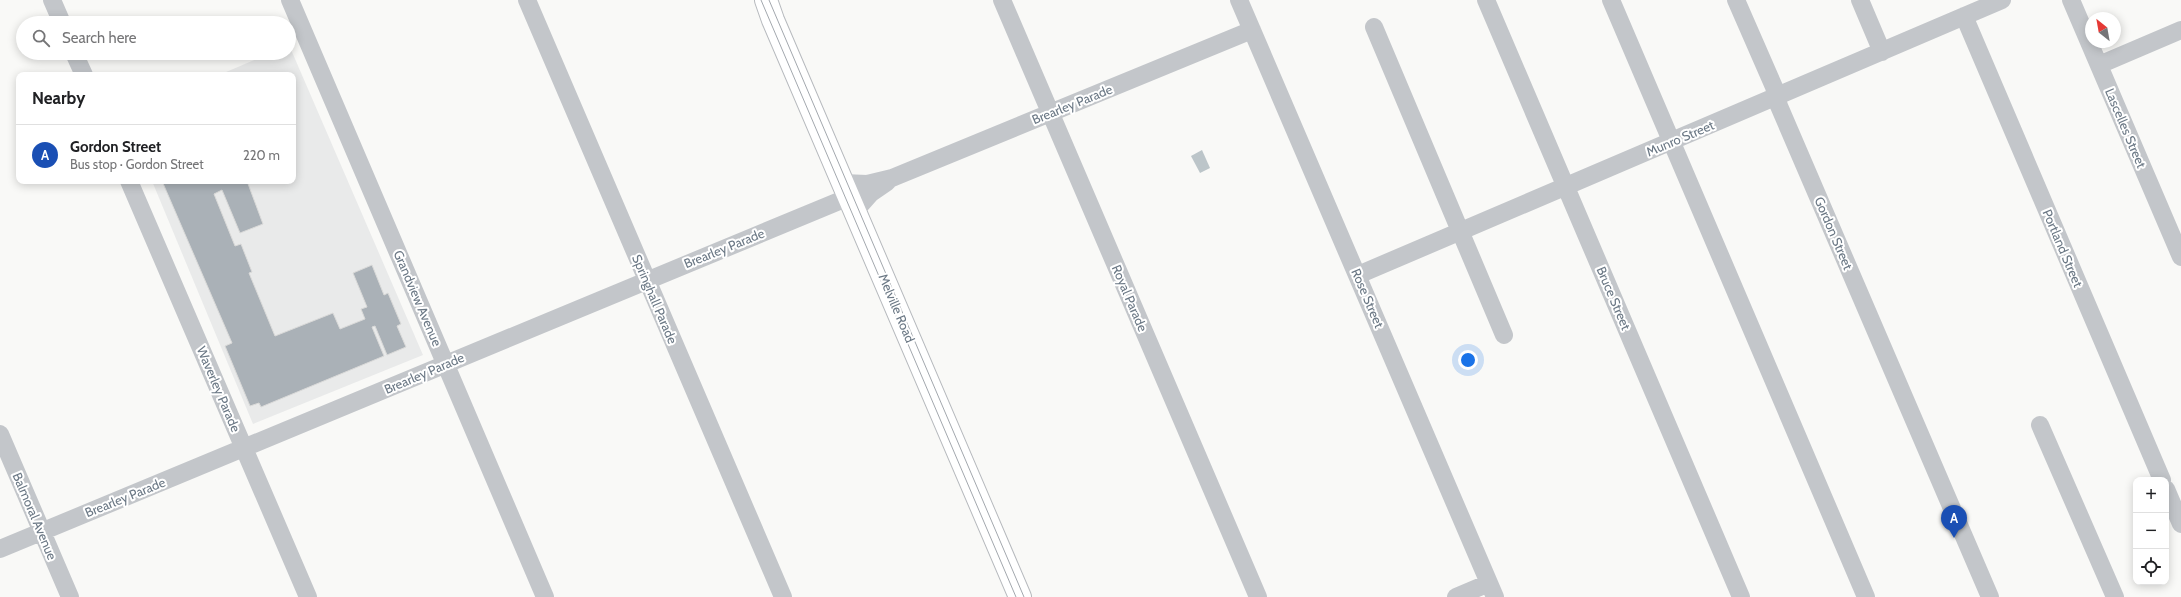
<!DOCTYPE html>
<meta charset="utf-8">
<style>
body{margin:0;font-family:Cabin,sans-serif;background:#f2f2f2;color:#202124}
.controls{position:absolute;right:12px;bottom:12px;display:grid;overflow:hidden;border-radius:8px;box-shadow:0 2px 10px #0003}
.controls button{width:36px;height:36px;display:grid;place-items:center;padding:0;border:0;border-bottom:1px solid #e0e0e0;background:#fff;color:#202124;font:20px sans-serif}
.compass{position:absolute;left:2085px;top:12px;width:36px;height:36px;border-radius:50%;background:#fff;box-shadow:0 2px 10px #0003;rotate:329deg}
.you{position:absolute;left:1468px;top:360px;width:14px;height:14px;margin:-10px;border:3px solid #fff;border-radius:50%;background:#1a73e8;box-shadow:0 0 0 6px #1a73e833}
.badge{display:grid;place-items:center;width:26px;height:26px;border-radius:50%;background:#d3633c;color:#fff;font-size:13px;font-weight:700}
.pin{position:absolute;translate:-50% -33px;filter:drop-shadow(0 1px 2px #0008)}
.pin::after{content:'';position:absolute;top:21px;width:14px;height:12px;background:inherit;clip-path:polygon(0 0,100% 0,50% 100%)}
.list{margin:0;padding:0;list-style:none}
h2{display:flex;justify-content:space-between;align-items:center;height:52px;margin:0;padding:0 16px;font-size:17px}
h2 small{font-size:13px;font-weight:400;color:#757577}
.list li{display:grid;grid-template-columns:26px 1fr auto;gap:12px;align-items:center;box-sizing:border-box;height:60px;padding:0 16px;border-top:1px solid #e0e0e0}
.list b{display:block;font-size:15px;white-space:nowrap}
.list p{margin:0;font-size:13px;white-space:nowrap;color:#757577}
.list em{font-size:13px;font-style:normal;color:#757577}
.icon{flex:none;width:22px;height:22px;fill:none;stroke:currentColor;stroke-width:2;stroke-linecap:round;stroke-linejoin:round}
.map{position:relative;flex:none;width:2181px;height:597px;overflow:hidden}
.search{position:absolute;background:#fff;box-shadow:0 2px 10px #0003;left:16px;top:16px;width:280px;height:44px;display:flex;align-items:center;gap:10px;box-sizing:border-box;padding:0 14px;border-radius:22px;color:#757577;font-size:15px}
.panel{position:absolute;background:#fff;box-shadow:0 2px 10px #0003;left:16px;top:72px;width:280px;height:112px;border-radius:8px}
.map>svg:first-child{display:block}
.built{fill:#e9eaea}
.water{fill:#bcc5c9}
.building{fill:#aab1b7;stroke:#dadad9}
.lines{fill:none;stroke-linecap:round;stroke-linejoin:round}
.major-casing{stroke:#b7babe;stroke-width:24}
.minor{stroke:#c3c6ca;stroke-width:18}
.major{stroke:#fff;stroke-width:22}
.tram{stroke:#a3a8ae;stroke-width:1}
.labels{text-anchor:middle;dominant-baseline:central;stroke-width:4;stroke-linejoin:round;paint-order:stroke}
.street-label{font-size:13px;fill:#6b7885;stroke:#fff}
</style>
<div class="map">
<svg width="2181" height="597" viewBox="0 0 2181 597">
<rect width="100%" height="100%" fill="#f9f9f7"/>
<path class="built" d="M 289,45 L 423,355 L 253,424 L 152,181 L 293,181 L 293,75 L 219,75 L 271,53 L 289,53 Z"/>
<path class="water" d="M 1202,150 L 1210,168 L 1200,173 L 1191,156 Z"/>
<path class="building" d="M 162,181 L 247,181 L 263,224 L 240,233 L 222,190 L 214,194 L 235,246 L 241,244 L 252,272 L 249,273 L 275,336 L 333,313 L 340,329 L 365,319 L 361,309 L 367,307 L 353,273 L 372,265 L 384,295 L 388,293 L 401,324 L 397,326 L 406,347 L 387,355 L 375,326 L 372,327 L 384,356 L 261,407 L 259,403 L 250,406 L 225,346 L 232,343 Z"/>
<g class="lines">
<g class="major-casing">
<path id="major" d="M 766,0 L 773,20 L 1020,597"/>
</g>
<path class="minor" d="M 52,0 L 62,23
M 290,0 L 545,597
M 527,0 L 783,597
M 1002,0 L 1258,597
M 1239,0 L 1495,597
M 1486,0 L 1741,597
M 1611,0 L 1866,597
M 1736,0 L 1774,87 L 1779,106 L 1990,597
M 1860,0 L 1882,52
M 2071,0 L 2181,257
M 1964,16 L 2162,480
M 1374,27 L 1504,335
M 74,53 L 84,75
M 2099,65 L 2181,30
M 129,181 L 308,597
M 843,183 L 867,184 L 892,178 L 1252,30
M 855,211 L 871,193 L 887,182
M 1358,275 L 2002,0
M 2040,425 L 2115,597
M 0,434 L 70,597
M 2166,489 L 2181,524
M 0,549 L 849,197
M 1456,597 L 1489,583"/>
<use href="#major" class="major"/>
<path class="tram" d="M 761,0 L 1016,597
M 769,0 L 1024,597"/>
</g>
<g class="labels">
<g class="street-label">
<text transform="translate(1072 104) rotate(-22)">Brearley Parade</text>
<text transform="translate(2126 128) rotate(67)">Lascelles Street</text>
<text transform="translate(1680 138) rotate(-23)">Munro Street</text>
<text transform="translate(1834 233) rotate(67)">Gordon Street</text>
<text transform="translate(724 248) rotate(-22)">Brearley Parade</text>
<text transform="translate(2063 248) rotate(67)">Portland Street</text>
<text transform="translate(418 298) rotate(67)">Grandview Avenue</text>
<text transform="translate(1130 298) rotate(67)">Royal Parade</text>
<text transform="translate(1368 298) rotate(67)">Rose Street</text>
<text transform="translate(1614 298) rotate(67)">Bruce Street</text>
<text transform="translate(655 299) rotate(67)">Springhall Parade</text>
<text transform="translate(897 308) rotate(67)">Melville Road</text>
<text transform="translate(424 373) rotate(-23)">Brearley Parade</text>
<text transform="translate(219 389) rotate(67)">Waverley Parade</text>
<text transform="translate(125 497) rotate(-22)">Brearley Parade</text>
<text transform="translate(35 516) rotate(67)">Balmoral Avenue</text>
</g>
</g>
</svg>
<div class="controls">
<button>+</button>
<button>−</button>
<button><svg class="icon" aria-label="locate" viewBox="0 0 24 24"><circle cx="12" cy="12" r="6"/><path d="M12 2v4M12 18v4M2 12h4M18 12h4"/></svg></button>
</div>
<svg class="compass" viewBox="-18 -18 36 36"><path d="M0-13l5 13h-10z" fill="#e53935"/><path d="M0 13l5-13h-10z" fill="#757577"/></svg>
<div class="you"></div>
<div class="pin badge" style="left:1954px;top:538px;background:#1a4fb4">A</div>
<div class="search"><svg class="icon" aria-label="search" viewBox="0 0 24 24"><circle cx="10" cy="10" r="6"/><path d="M15 15l6 6"/></svg>Search here</div>
<section class="panel">
<h2>Nearby<small></small></h2>
<ul class="list">
<li><span class="badge" style="background:#1a4fb4">A</span><div><b>Gordon Street</b><p>Bus stop · Gordon Street</p></div><em>220 m</em></li>
</ul>
</section>
</div>
